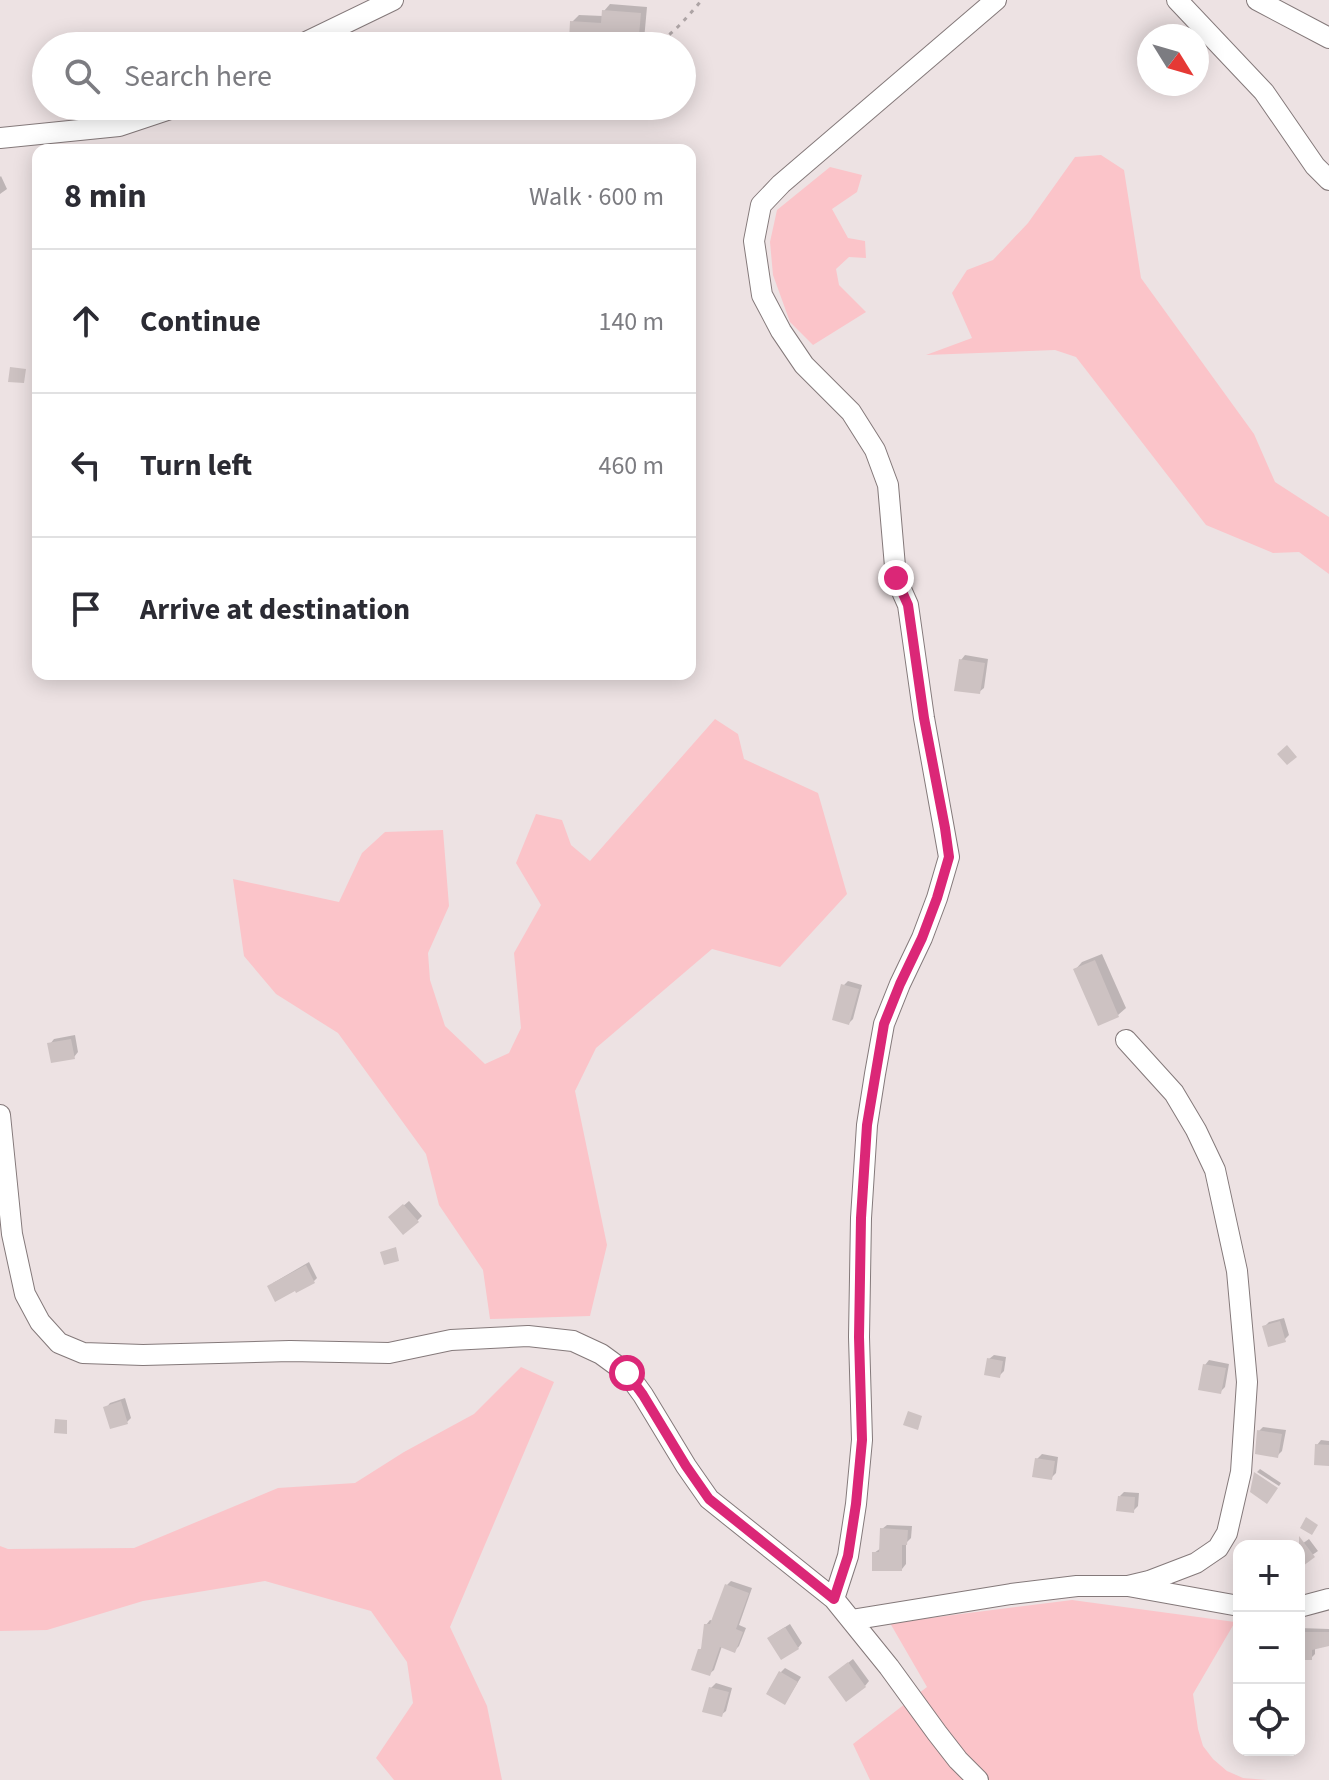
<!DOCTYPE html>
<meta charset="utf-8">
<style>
body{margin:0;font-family:"Source Sans 3",sans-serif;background:#f2f2f3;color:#2b2b33}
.controls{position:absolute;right:24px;bottom:24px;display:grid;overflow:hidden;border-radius:16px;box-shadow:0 4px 20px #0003}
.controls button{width:72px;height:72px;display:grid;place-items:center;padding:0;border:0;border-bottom:2px solid #e1e1e2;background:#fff;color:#2b2b33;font:40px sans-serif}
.compass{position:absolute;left:1137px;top:24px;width:72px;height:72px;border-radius:50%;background:#fff;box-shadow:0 4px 20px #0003;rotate:127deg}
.stop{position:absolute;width:24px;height:24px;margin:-18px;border:6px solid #db2777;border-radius:50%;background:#fff}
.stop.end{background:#db2777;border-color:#fff;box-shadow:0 2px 8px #0008}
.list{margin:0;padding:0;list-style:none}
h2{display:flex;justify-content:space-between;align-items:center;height:104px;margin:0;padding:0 32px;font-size:34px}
h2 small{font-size:26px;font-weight:400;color:#7c7c81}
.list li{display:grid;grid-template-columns:52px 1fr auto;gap:24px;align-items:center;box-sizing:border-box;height:144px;padding:0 32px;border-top:2px solid #e1e1e2}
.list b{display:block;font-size:30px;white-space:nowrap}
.list em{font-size:26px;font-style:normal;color:#7c7c81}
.icon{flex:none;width:44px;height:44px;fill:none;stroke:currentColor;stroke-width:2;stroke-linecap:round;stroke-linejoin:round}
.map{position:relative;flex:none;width:1329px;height:1780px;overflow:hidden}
.search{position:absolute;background:#fff;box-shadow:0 4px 20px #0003;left:32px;top:32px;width:664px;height:88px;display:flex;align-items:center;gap:20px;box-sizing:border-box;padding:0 28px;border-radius:44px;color:#7c7c81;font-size:30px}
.panel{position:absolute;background:#fff;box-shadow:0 4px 20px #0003;left:32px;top:144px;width:664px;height:536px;border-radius:16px}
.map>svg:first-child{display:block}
.green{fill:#fbc4c9}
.shadow{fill:#0003}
.building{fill:#cdc2c2}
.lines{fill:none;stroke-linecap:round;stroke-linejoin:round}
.minor-casing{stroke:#84797a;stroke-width:22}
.path{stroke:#ada4a5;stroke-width:3;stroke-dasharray:4 6;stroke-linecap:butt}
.minor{stroke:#fff;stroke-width:20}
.route{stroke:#db2777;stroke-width:10}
</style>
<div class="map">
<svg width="1329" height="1780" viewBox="0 0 1329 1780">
<rect width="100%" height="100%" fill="#ede2e3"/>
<path class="green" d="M 1101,155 L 1124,170 L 1141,278 L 1254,434 L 1275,482 L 1329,517 L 1329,574 L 1299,552 L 1273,553 L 1206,525 L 1076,357 L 1055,350 L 926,355 L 972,338 L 952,293 L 967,270 L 993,260 L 1028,223 L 1075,157 Z
M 830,167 L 862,175 L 857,192 L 832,209 L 848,238 L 865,241 L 866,258 L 849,257 L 836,269 L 839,285 L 866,312 L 813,345 L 790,322 L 773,275 L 770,242 L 777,210 Z
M 715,719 L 738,734 L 744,759 L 818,793 L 847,894 L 780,967 L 712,949 L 596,1048 L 575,1091 L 607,1245 L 590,1316 L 490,1319 L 483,1270 L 439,1205 L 426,1154 L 338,1033 L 276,994 L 244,956 L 233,879 L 339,902 L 362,853 L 385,832 L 443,830 L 449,906 L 428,953 L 430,980 L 445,1026 L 485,1064 L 509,1053 L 521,1028 L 514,953 L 541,905 L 516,863 L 536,814 L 562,820 L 571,845 L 590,861 Z
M 521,1367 L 554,1382 L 450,1627 L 487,1706 L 502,1780 L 394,1780 L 376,1758 L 413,1703 L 407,1662 L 371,1611 L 265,1581 L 143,1601 L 47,1630 L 0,1631 L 0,1546 L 8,1549 L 134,1548 L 278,1488 L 355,1483 L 404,1452 L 474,1414 Z
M 1072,1600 L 1235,1622 L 1193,1694 L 1198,1729 L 1203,1746 L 1213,1759 L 1227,1771 L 1243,1778 L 1267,1780 L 870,1780 L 853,1744 L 927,1687 L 890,1623 Z"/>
<path class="shadow" d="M 610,4 L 647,7 L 644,40 L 637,46 L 601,40 L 572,22 L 579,15 L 603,16 L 604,11 Z
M 1,176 L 7,189 L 0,194 L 0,177 Z
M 965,655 L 988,659 L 984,688 L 979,692 L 961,660 Z
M 1102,954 L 1126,1008 L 1118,1015 L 1099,1024 L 1075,970 L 1082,962 Z
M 848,981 L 862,985 L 853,1019 L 849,1023 L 843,986 Z
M 75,1035 L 78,1052 L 74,1057 L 50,1044 L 54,1039 Z
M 409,1201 L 422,1216 L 417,1221 L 395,1213 Z
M 309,1262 L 317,1278 L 314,1281 L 273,1283 Z
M 1284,1318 L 1289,1335 L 1284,1340 L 1264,1327 L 1269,1322 Z
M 994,1355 L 1006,1357 L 1004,1371 L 999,1376 L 989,1359 Z
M 1209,1360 L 1229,1364 L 1225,1387 L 1220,1392 L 1205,1365 Z
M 125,1398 L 131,1418 L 127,1422 L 106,1408 L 110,1403 Z
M 1263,1427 L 1286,1430 L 1282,1451 L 1278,1455 L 1259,1431 Z
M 1321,1440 L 1329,1441 L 1329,1464 L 1317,1445 Z
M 1042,1454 L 1058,1457 L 1056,1473 L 1051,1478 L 1037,1459 Z
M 1260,1469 L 1281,1483 L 1279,1486 L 1257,1472 Z
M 1124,1492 L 1139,1493 L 1138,1506 L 1133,1511 L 1120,1496 Z
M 887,1525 L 912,1526 L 911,1538 L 906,1543 L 906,1564 L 902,1569 L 874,1553 L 881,1548 L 882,1529 Z
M 1309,1539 L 1318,1551 L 1299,1564 L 1299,1546 Z
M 731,1581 L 752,1588 L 739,1625 L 746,1628 L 739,1646 L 735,1650 L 722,1646 L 714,1670 L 709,1674 L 700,1650 L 703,1646 L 706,1625 L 710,1620 L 714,1621 L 727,1585 Z
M 790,1624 L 802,1643 L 798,1648 L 774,1634 Z
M 1299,1628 L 1329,1629 L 1329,1644 L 1315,1647 L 1315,1654 L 1311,1658 L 1299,1658 Z
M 853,1659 L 869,1681 L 865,1686 L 835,1673 Z
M 785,1668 L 801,1677 L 785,1703 L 781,1672 Z
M 716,1683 L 732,1688 L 726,1711 L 721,1715 L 711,1688 Z"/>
<path class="building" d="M 602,10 L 641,13 L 638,46 L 606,46 L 599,45 L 599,42 L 569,41 L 570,21 L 601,23 Z
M 10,367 L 26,369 L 24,383 L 8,382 Z
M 959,659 L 985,663 L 980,694 L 954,691 Z
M 1287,745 L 1297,757 L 1287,765 L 1277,754 Z
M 1095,960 L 1119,1017 L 1098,1026 L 1073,969 Z
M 841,984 L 859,989 L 849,1025 L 832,1020 Z
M 71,1039 L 75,1059 L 51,1063 L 47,1043 Z
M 403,1204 L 419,1222 L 403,1235 L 388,1217 Z
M 396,1247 L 399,1261 L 384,1265 L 380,1252 Z
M 306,1265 L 315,1283 L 296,1293 L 295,1291 L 275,1302 L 267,1286 Z
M 1280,1321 L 1286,1342 L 1268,1347 L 1262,1326 Z
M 987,1358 L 1003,1361 L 1000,1378 L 984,1375 Z
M 1203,1364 L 1226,1368 L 1221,1394 L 1198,1390 Z
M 121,1401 L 128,1424 L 110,1429 L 103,1407 Z
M 908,1411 L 922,1416 L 918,1430 L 903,1425 Z
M 55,1419 L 67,1420 L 67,1434 L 54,1433 Z
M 1257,1430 L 1282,1434 L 1278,1458 L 1255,1454 Z
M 1315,1444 L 1329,1445 L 1329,1466 L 1314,1465 Z
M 1035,1458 L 1055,1461 L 1052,1480 L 1032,1477 Z
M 1254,1472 L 1278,1488 L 1267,1504 L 1250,1492 Z
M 1118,1496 L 1135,1497 L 1134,1513 L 1116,1511 Z
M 1306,1517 L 1318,1525 L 1312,1535 L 1300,1528 Z
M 880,1528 L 908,1530 L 907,1545 L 902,1545 L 902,1571 L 872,1571 L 872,1552 L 879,1552 Z
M 1299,1536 L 1315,1557 L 1299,1569 Z
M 725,1584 L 749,1593 L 736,1629 L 743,1632 L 735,1653 L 720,1647 L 710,1676 L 691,1670 L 698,1649 L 701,1649 L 704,1624 L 710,1624 Z
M 785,1627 L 799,1649 L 781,1660 L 767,1638 Z
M 1299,1632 L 1329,1632 L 1329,1646 L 1312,1650 L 1312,1660 L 1299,1660 Z
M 848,1662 L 866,1687 L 846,1702 L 828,1677 Z
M 779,1671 L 798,1682 L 785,1705 L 766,1694 Z
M 709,1687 L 729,1692 L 722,1717 L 702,1712 Z"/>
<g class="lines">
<g class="minor-casing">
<path id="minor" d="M 1177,0 L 1264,92 L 1315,166 L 1329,180
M 1257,0 L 1329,38
M 298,46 L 393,0
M 0,138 L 119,126 L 179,106
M 1126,1040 L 1174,1093 L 1196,1130 L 1215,1170 L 1237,1271 L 1247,1382 L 1241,1472 L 1227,1533 L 1218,1548 L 1196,1563 L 1149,1581 L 1128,1586
M 0,1115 L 12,1234 L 25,1294 L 40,1322 L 59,1343 L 83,1353 L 143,1355 L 290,1351 L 389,1353 L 451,1340 L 528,1336 L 573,1341 L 601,1354 L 627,1373 L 643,1395 L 686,1466 L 709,1499 L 834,1599 L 889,1667 L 937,1733 L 958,1760 L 978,1780
M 834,1599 L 848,1556 L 856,1504 L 862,1440 L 859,1337 L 861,1218 L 867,1125 L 875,1074 L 884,1024 L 900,984 L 922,938 L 937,898 L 949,857 L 924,718 L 908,605 L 896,578 L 888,485 L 875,450 L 851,412 L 804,365 L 781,331 L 762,295 L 754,241 L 761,205 L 781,184 L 996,0
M 1299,1607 L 1329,1599
M 851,1620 L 1011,1594 L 1077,1586 L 1128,1586 L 1239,1606"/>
</g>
<path class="path" d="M 653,46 C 673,35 687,17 702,0"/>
<use href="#minor" class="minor"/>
</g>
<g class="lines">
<path class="route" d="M 627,1373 L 643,1395 L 686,1466 L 709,1499 L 834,1599 L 848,1556 L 856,1504 L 862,1440 L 859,1337 L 861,1218 L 867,1125 L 884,1024 L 900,984 L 922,938 L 937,898 L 949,857 L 945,828 L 924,718 L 908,605 L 896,578"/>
</g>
</svg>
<div class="controls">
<button>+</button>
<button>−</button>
<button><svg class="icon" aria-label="locate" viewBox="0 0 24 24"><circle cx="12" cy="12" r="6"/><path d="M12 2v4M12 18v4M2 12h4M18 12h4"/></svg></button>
</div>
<svg class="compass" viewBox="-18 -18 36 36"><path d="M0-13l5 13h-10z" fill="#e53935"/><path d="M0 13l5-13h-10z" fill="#7c7c81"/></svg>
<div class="stop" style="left:627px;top:1373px"></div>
<div class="stop end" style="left:896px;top:578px"></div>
<div class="search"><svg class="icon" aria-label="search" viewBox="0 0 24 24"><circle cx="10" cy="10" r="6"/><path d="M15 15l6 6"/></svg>Search here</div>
<section class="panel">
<h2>8 min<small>Walk · 600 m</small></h2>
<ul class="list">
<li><svg class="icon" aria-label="ahead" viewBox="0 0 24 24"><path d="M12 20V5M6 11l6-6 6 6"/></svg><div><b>Continue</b></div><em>140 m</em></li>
<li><svg class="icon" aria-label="left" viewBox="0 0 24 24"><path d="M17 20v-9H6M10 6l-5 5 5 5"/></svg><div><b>Turn left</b></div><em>460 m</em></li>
<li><svg class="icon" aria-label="arrive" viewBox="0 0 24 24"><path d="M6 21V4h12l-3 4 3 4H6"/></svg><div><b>Arrive at destination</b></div></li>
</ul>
</section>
</div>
